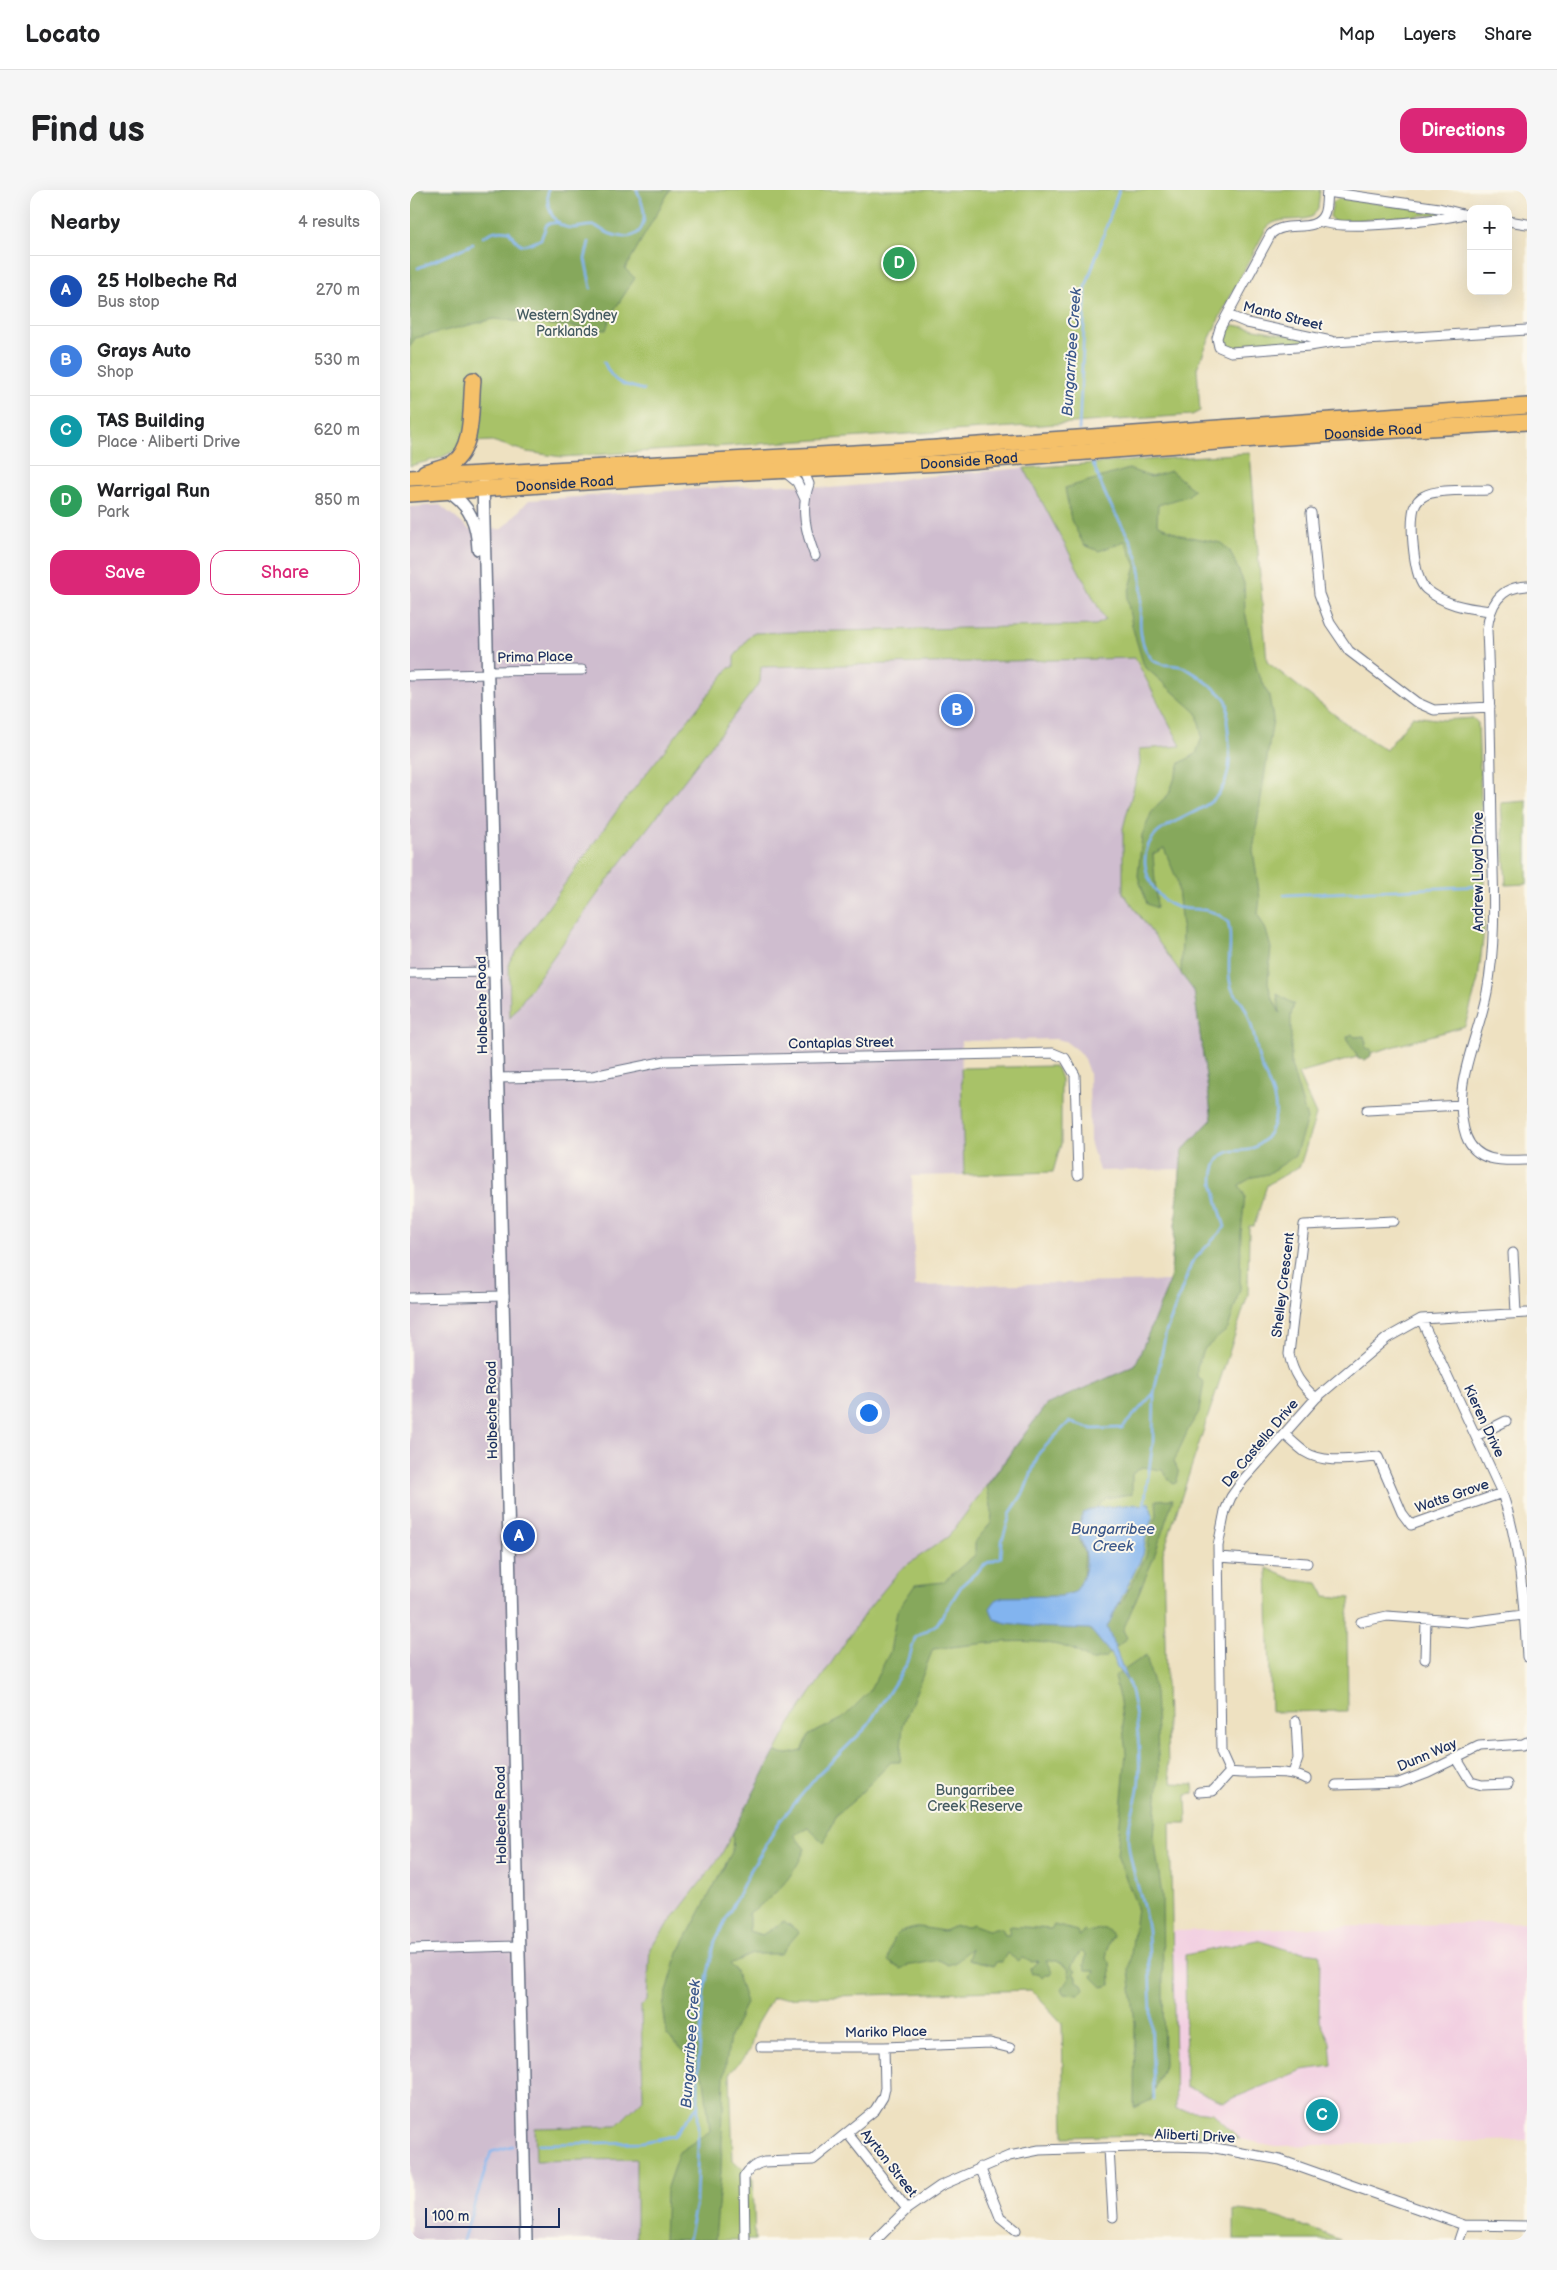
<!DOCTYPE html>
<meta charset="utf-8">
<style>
body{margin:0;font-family:"Balsamiq Sans",sans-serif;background:#f6f6f6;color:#202124}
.controls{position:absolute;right:15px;top:15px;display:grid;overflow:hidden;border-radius:10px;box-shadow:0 5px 20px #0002}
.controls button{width:45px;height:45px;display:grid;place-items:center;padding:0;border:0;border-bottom:1px solid #e0e0e0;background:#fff;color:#202124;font:25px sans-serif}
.scale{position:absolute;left:15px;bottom:12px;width:135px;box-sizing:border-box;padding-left:5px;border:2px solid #1b2f5e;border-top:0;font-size:14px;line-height:18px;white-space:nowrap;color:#1b2f5e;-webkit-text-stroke:4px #fbf7ec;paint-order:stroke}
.you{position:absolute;left:458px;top:1222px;width:18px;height:18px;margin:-12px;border:4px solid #fff;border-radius:50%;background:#1a73e8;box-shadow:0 0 0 8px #1a73e833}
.badge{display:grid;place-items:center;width:32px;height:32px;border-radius:50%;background:#db2777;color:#fff;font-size:16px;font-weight:700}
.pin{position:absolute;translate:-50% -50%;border:2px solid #fff;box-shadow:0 1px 5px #0006}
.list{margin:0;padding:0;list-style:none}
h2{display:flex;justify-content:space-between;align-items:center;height:65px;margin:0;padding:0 20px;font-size:21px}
h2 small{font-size:16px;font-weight:400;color:#757577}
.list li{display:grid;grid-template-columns:32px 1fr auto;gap:15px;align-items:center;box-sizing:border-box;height:70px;padding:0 20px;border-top:1px solid #e0e0e0}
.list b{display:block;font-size:19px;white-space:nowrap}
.list p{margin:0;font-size:16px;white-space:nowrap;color:#757577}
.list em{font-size:16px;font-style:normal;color:#757577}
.actions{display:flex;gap:10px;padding:15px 20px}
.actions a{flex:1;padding:11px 0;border:1px solid #db2777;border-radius:15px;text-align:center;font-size:18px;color:#db2777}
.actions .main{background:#db2777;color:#fff}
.map{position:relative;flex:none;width:1117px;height:2050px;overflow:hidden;border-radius:15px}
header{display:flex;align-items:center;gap:30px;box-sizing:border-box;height:70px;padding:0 25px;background:#fff;border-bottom:1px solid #e0e0e0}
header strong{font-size:24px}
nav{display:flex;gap:28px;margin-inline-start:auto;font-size:18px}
.intro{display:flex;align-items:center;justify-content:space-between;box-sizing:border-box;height:120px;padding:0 30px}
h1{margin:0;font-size:35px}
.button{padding:12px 22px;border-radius:15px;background:#db2777;color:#fff;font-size:18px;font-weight:700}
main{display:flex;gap:30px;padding:0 30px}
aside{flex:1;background:#fff;border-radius:15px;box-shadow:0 5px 20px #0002}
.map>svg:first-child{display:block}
.built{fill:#f2cfe1}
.industrial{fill:#cfbdcf}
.green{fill:#a8c268;stroke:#627863}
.forest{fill:#86a85c;stroke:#506c5d}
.water{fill:#82b4ef;stroke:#4e72a6}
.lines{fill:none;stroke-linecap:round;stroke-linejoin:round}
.stream{stroke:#82b4ef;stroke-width:2.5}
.minor-casing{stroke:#656d81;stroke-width:11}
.tertiary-casing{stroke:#656d81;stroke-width:14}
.primary-casing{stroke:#656d81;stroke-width:18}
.minor{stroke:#fff;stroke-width:9}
.tertiary{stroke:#fff;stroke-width:11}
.primary{stroke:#f5c16b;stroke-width:15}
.labels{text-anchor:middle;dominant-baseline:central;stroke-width:4;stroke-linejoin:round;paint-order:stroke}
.park-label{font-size:14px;fill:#455b61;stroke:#fbf7ec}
.street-label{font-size:14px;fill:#1b2f5e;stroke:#fbf7ec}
.water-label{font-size:15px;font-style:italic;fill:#3a578a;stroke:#fbf7ec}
</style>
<header>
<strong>Locato</strong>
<nav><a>Map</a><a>Layers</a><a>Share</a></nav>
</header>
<div class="intro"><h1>Find us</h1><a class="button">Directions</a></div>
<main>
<aside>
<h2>Nearby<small>4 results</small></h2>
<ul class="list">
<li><span class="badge" style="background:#1a4fb4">A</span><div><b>25 Holbeche Rd</b><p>Bus stop</p></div><em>270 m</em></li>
<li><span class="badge" style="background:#3f7fe0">B</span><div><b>Grays Auto</b><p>Shop</p></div><em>530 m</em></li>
<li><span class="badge" style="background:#0f9aa8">C</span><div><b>TAS Building</b><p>Place · Aliberti Drive</p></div><em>620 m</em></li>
<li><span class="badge" style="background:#2e9e5b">D</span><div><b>Warrigal Run</b><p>Park</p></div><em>850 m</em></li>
</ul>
<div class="actions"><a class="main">Save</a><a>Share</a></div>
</aside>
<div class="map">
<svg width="1117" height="2050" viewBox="0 0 1117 2050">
<rect width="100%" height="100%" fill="#fbf7ec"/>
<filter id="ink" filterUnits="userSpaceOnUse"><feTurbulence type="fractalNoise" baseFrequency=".02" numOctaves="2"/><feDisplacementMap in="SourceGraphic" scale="10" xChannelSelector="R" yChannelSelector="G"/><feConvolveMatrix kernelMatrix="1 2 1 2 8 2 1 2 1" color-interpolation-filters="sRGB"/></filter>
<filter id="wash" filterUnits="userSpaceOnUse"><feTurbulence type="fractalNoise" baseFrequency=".0096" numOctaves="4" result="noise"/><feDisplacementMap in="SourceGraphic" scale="20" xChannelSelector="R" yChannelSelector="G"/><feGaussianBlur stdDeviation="1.12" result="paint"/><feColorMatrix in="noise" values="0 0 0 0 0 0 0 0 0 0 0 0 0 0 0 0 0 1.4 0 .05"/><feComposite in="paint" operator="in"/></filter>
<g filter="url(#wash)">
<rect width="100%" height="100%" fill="#eee1c1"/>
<path class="built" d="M 1117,1732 L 1117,1950 L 866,1956 L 830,1949 L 803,1923 L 766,1919 L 762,1741 Z"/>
<path class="industrial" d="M 614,278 L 695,430 L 686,435 L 319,478 L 206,622 L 99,772 L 100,827 L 351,477 L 724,468 L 771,556 L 729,560 L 730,574 L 713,638 L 713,703 L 784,801 L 802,929 L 772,961 L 771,979 L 689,981 L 680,951 L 679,883 L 674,869 L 668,861 L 655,851 L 645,849 L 551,851 L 554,985 L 502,986 L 505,1096 L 760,1091 L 725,1177 L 636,1216 L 539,1346 L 491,1379 L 455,1423 L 380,1534 L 310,1667 L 240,1758 L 237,1810 L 231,1817 L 233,1909 L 206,1936 L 125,1939 L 126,1971 L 227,1969 L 226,2050 L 0,2050 L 0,317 L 30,315 L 60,340 L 92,339 L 119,310 L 364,294 L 420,298 L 464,294 L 498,288 Z"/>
<path class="green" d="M 0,0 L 910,0 L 908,18 L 903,26 C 888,34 868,24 856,39 C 832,85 806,130 787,178 L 790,221 L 782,225 L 152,267 L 117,262 L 82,251 L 62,252 L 30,268 L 0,276 Z
M 929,8 L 1030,22 L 1030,24 L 927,32 L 922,30 L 920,26 L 923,12 Z
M 824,135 L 899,149 L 901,152 L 820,157 L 814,153 L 812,146 L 815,138 Z
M 840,263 L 857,472 L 943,539 L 976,560 L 1003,526 L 1034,530 L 1063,528 L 1068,533 L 1074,688 L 1074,741 L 1068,790 L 1055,836 L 888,884 L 906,925 L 890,976 L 857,995 L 844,1036 L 839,1036 L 838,1105 L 753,1363 L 758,1578 L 762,1593 L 783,1594 L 784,1604 L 776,1605 L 777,1633 L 760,1633 L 766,1919 L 803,1923 L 830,1949 L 767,1944 L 654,1947 L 652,1833 L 621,1800 L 362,1808 L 346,1835 L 340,1860 L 320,1883 L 323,1970 L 343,1989 L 345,2050 L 226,2050 L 226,1969 L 126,1971 L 125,1938 L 206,1936 L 233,1909 L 231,1816 L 237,1810 L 240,1758 L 310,1667 L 380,1534 L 455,1423 L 491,1379 L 539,1346 L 636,1215 L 725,1176 L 760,1091 L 772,961 L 802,929 L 784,801 L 713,703 L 713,638 L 730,574 L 729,559 L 771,556 L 725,468 L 351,477 L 350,492 L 197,691 L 100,828 L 99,772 L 206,622 L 319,478 L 324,477 L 324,467 L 342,443 L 686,435 L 695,430 L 614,278 Z
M 1117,611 L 1117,694 L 1096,695 L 1091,613 Z
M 643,876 L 647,878 L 651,889 L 651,954 L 643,982 L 554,985 L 551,878 Z
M 857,1378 L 884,1390 L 908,1393 L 915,1406 L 941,1408 L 937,1429 L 938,1521 L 861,1522 Z
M 847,1750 L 878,1760 L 910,1764 L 909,1829 L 920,1852 L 922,1876 L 892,1880 L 814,1912 L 776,1897 L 775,1765 Z
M 824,2020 C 860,2021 898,2038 931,2050 L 824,2050 Z"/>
<path class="forest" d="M 0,0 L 260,0 L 215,79 L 225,88 L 201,125 L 196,140 L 84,129 L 5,148 L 0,157 Z
M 719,279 L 741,287 L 761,281 L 784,300 L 778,306 L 748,315 L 747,334 L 770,345 L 811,353 L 820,361 L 834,393 L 835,421 L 847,480 L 859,506 L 863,529 L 843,661 L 850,708 L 848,725 L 856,740 L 861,758 L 858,792 L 861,805 L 870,823 L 867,804 L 884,814 L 881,825 L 881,875 L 897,929 L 885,966 L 858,984 L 843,987 L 829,995 L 835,1006 L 831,1043 L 830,1099 L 818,1139 L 793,1160 L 787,1177 L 787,1187 L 794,1192 L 789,1222 L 779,1238 L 764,1271 L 769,1283 L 766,1293 L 763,1294 L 752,1280 L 732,1277 L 722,1284 L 722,1304 L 696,1308 L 686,1318 L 673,1324 L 670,1352 L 675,1362 L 673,1391 L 690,1409 L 711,1414 L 736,1366 L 741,1338 L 747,1326 L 746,1310 L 763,1309 L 744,1367 L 713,1440 L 717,1448 L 696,1467 L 681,1471 C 647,1439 567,1455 523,1459 L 493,1535 L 490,1572 L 481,1572 L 442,1612 L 427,1624 L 414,1653 L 398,1638 L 384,1645 L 395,1659 C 382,1689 366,1705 339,1723 L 339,1741 L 352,1745 L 374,1731 L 389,1742 L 370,1764 L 342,1764 L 320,1774 L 326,1781 L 336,1813 L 320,1847 L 314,1887 L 311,1982 L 305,2050 L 254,2050 L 256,2000 L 269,1962 L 300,1941 L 294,1889 L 278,1865 L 257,1845 L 253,1816 L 268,1763 L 322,1662 L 323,1642 L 365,1562 L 378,1564 L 392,1561 L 399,1545 L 432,1529 L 459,1502 L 480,1462 L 487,1421 L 505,1395 L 533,1392 L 565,1365 L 565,1352 L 581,1333 L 582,1322 L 577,1296 L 636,1215 L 725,1176 L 760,1091 L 772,961 L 802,929 L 784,801 L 771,784 L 772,736 L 767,690 L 754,658 L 743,664 L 747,718 L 737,714 L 728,686 L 732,645 L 743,619 L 759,604 L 770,573 L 786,564 L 792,547 L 787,523 L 734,476 L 722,436 L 717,408 L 726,376 L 715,351 L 689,361 L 674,355 L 661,330 L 655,298 Z
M 942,844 L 945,847 L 954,846 L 956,853 L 955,858 L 961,859 L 961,866 L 955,870 L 948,869 C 946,860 939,857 937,847 Z
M 736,1465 L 745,1502 L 749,1583 L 744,1647 L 752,1706 L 754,1875 L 741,1910 L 724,1918 L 725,1833 L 719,1780 L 727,1717 L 707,1665 L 716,1563 L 710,1512 L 704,1487 Z
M 562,1734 L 578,1740 L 592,1738 L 595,1745 L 599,1745 L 600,1736 L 641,1739 L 644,1735 L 667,1741 L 669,1746 L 673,1741 C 686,1744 692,1732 703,1745 L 699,1753 L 696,1768 L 700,1772 L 701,1795 L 692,1797 L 682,1787 L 685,1780 L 676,1780 L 674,1775 L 676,1766 L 672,1761 L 670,1762 L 661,1777 L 666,1780 L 663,1784 L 667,1787 L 667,1791 L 672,1794 L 674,1799 L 668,1805 L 655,1804 L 652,1799 L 660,1786 L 658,1782 L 659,1779 L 647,1771 L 636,1771 L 642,1782 L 640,1785 L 635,1785 L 632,1788 L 629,1783 L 622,1784 L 620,1779 L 628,1771 L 622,1772 L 612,1768 L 608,1771 L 597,1763 L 592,1772 L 586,1772 L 584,1776 L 558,1770 L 561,1759 C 551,1764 553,1771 538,1775 L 529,1770 L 496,1776 L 491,1779 L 478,1771 L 483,1749 L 490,1742 L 509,1737 L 534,1741 L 545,1736 L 558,1737 Z"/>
<path class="water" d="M 739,1312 L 743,1326 L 736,1347 L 733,1365 L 697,1437 L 718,1492 L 707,1478 L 704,1468 L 680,1439 L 628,1437 L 597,1433 L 584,1429 L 580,1418 L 586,1410 L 593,1407 L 652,1406 L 665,1402 C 673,1391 679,1376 675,1361 C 673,1353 668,1348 669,1339 C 670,1334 672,1328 673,1323 L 686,1318 L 725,1314 L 731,1316 Z"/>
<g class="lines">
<path class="stream" d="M 138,0 C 136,15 142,37 161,38 C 169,38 177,35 186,36 C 201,48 233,56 234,27 C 235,17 230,9 227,0
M 73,47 C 82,41 88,39 99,41 C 110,58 113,58 131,49 L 137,34 L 149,32
M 179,52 L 175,69 L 181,98
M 8,78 L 63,54
M 194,172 C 205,197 212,193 234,200
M 669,240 L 676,96 L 709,0
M 874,705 L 1072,696
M 734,1316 L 743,1252 L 744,1203
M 718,1490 C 727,1521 733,1573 727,1605 C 724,1620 717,1633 718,1650 C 720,1681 734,1708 738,1740 L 744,1909
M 128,1954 L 232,1952 L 264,1946 L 288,1915
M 53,2050 L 81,1962 L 102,1956
M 278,2050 L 286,2012 L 288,1953 L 288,1880 L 294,1801 L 305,1751 L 339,1683 L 370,1631 L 408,1585 L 456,1538 L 498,1472 L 505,1448 L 527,1434 L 552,1395 L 577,1373 L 591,1367 L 592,1351 L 601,1322 L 614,1302 L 629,1263 L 659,1232 L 682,1239 L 712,1238 L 744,1203 L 756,1142 L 782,1072 L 815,1037 C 811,1024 807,1011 804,997 C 801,985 805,966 819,962 C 826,959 835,962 841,959 C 854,953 862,941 865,927 C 869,909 854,886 849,869 C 845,852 843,834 835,818 C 831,810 823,804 821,796 C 815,775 824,753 818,732 C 794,709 773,728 753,709 C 743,699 736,686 735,672 C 734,633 780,631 803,610 C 825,589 820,557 817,531 C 817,525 819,518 817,512 C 814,503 782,481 773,477 C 763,474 748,477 741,468 C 721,444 736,408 730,380 C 726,353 708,331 697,308 C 692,297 687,284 683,273"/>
</g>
</g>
<g filter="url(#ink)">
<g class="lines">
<g class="minor-casing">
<path id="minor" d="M 917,0 C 916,7 917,17 914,24 C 905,45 875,29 861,44 L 810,138 L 807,148 L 809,157 L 821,162 L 900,156 L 924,152 L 1117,140
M 917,2 L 1029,18 L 1061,26
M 909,31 C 934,41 1021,31 1050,25
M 1098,31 L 1117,34
M 818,125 L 837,133 L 921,151
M 392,278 L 399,294 C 390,319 396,343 405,366
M 375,282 L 387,292 L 395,309
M 1078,300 C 1063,301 1026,298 1014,306 C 1010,308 1006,313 1004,318 C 1000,334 1003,388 1016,399 C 1035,415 1055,418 1080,421
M 901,323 L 909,404 L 920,433 L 939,461 L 1006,512 L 1024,520 L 1080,517
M 1117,396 C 1089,397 1080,415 1077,440 C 1080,506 1081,573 1082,640 C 1083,694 1087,749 1077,802 C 1068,849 1040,898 1056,946 C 1066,973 1093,971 1117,970
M 79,481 L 172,480
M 0,486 L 79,484
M 0,783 L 86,782
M 88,888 L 183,886 L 256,871 L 643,863 L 655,868 L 665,885 L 668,985
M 957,920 L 1052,915
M 1103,1063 L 1106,1123
M 0,1108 L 94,1106
M 1011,1129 L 1092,1303 C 1110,1355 1114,1412 1117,1467
M 906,1208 C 891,1195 883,1184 879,1164 L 894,1035 L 984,1031
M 874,1244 C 881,1250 888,1257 895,1262 C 915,1275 946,1268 968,1267 L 992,1323 L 1001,1335 L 1092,1303
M 1066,1246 L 1096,1231
M 808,1367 L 897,1373
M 951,1432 L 977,1426 L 1058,1432 L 1113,1425
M 1015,1469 L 1016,1429
M 1047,1569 L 1061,1592 L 1072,1595 L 1098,1594
M 820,1582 L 811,1562 L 808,1356 L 815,1321 L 821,1307 L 833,1290 L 906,1208 L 977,1148 L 1011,1129 L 1117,1123
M 820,1582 C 846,1586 873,1577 896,1589
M 883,1583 L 888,1569 L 886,1531
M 926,1595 L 989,1593 L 1018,1582 L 1069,1557 L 1113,1554 L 1117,1552
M 789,1602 L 803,1601 L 820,1582
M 0,1759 L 109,1756
M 351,1857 L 474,1857 L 580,1853 L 600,1858
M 438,1944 L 497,2019
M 699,1959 L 703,2027
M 570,1977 L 590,2027 L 606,2040
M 335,2050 L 334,1987 C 339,1978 345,1974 354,1972 L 403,1970 L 465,1920 L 473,1907 L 475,1898 L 474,1857
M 466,2050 L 497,2019 L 530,1996 L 599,1966 L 629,1960 L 758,1956 L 800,1957 L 870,1970 L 1054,2035 L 1117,2036
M 1049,2050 L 1054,2035"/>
</g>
<g class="tertiary-casing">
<path id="tertiary" d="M 73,292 L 116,2050
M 38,302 C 60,315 67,334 68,359"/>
</g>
<g class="primary-casing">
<g id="primary">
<path d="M 15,282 C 24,279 34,277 42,273 C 65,258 60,214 63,190"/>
<path d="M 0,288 L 498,260 L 1117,216"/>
<path id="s1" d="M 0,304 L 295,284 L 533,273 L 859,248 L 1117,232"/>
</g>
</g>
<use href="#minor" class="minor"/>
<use href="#tertiary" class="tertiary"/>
<use href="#primary" class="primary"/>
</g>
</g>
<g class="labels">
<g class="park-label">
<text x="157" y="125">Western Sydney<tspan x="157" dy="16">Parklands</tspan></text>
<text x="565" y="1600">Bungarribee<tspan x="565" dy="16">Creek Reserve</tspan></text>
</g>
<g class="street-label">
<text transform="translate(873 126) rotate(14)">Manto Street</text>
<text stroke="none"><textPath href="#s1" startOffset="965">Doonside Road</textPath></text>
<text stroke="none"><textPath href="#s1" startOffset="560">Doonside Road</textPath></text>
<text stroke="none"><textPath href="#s1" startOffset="155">Doonside Road</textPath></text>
<text transform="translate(125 467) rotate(-1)">Prima Place</text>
<text transform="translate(1068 682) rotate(-90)">Andrew Lloyd Drive</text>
<text transform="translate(72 815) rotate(-91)">Holbeche Road</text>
<text transform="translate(431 853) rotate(-1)">Contaplas Street</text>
<text transform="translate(873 1095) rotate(-83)">Shelley Crescent</text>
<text transform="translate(82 1220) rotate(-91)">Holbeche Road</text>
<text transform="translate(1074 1231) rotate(65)">Kieren Drive</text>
<text transform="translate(850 1253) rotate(-50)">De Castella Drive</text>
<text transform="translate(1042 1306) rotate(-19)">Watts Grove</text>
<text transform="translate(1017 1565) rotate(-23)">Dunn Way</text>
<text transform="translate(91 1625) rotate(-91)">Holbeche Road</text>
<text transform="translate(476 1842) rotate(-1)">Mariko Place</text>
<text transform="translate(785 1946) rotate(3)">Aliberti Drive</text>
<text transform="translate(479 1973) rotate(52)">Ayrton Street</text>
</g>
<g class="water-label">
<text transform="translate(662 162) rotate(-86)">Bungarribee Creek</text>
<text x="703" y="1339">Bungarribee<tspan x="703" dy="17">Creek</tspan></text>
<text transform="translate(281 1854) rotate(-86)">Bungarribee Creek</text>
</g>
</g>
</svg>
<div class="controls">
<button>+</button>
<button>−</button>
</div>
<div class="scale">100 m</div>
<div class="you"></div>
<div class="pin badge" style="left:109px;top:1346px;background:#1a4fb4">A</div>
<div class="pin badge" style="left:547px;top:520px;background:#3f7fe0">B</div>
<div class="pin badge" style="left:912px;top:1925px;background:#0f9aa8">C</div>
<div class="pin badge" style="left:489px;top:73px;background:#2e9e5b">D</div>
</div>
</main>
